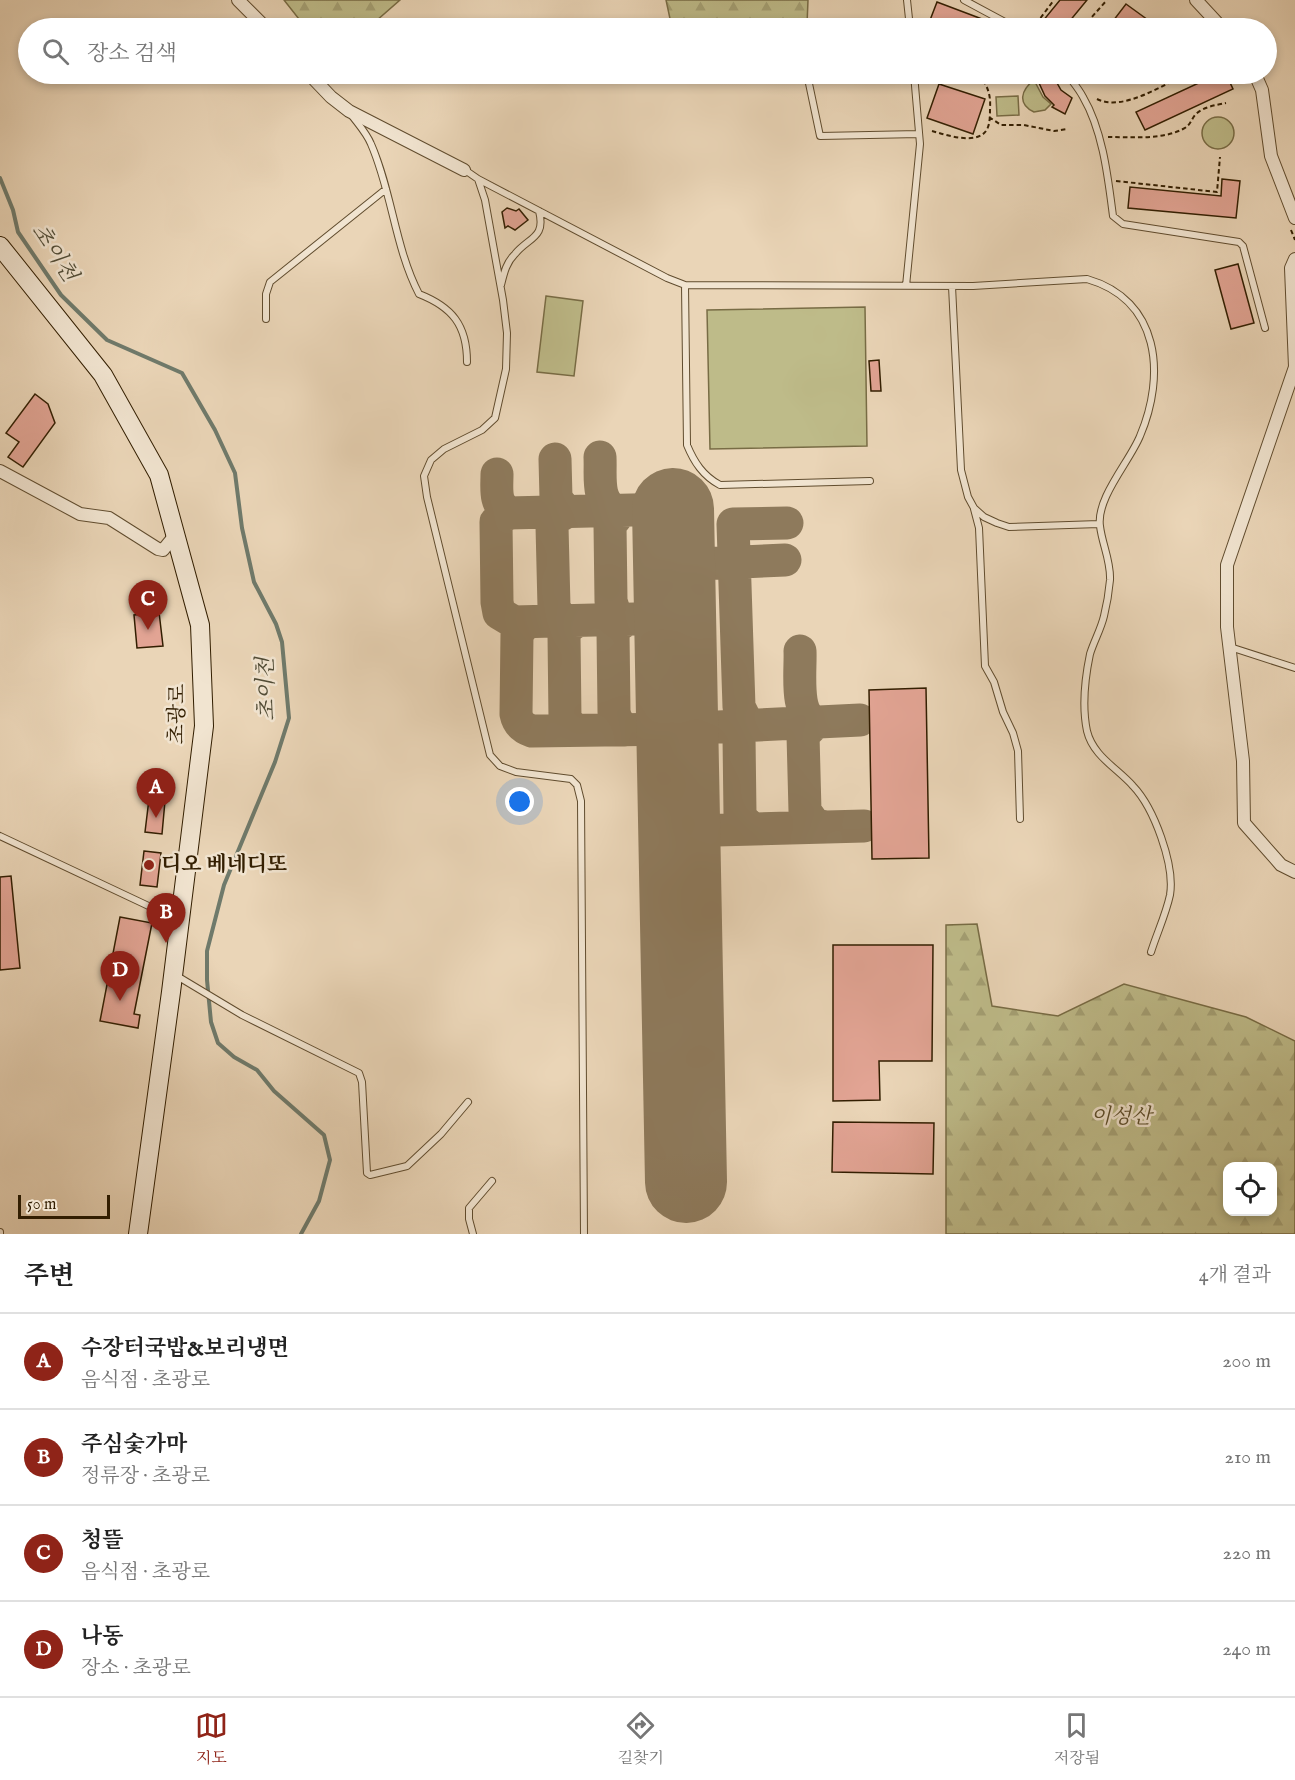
<!DOCTYPE html>
<html lang="ko">
<meta charset="utf-8">
<style>
body{margin:0;font-family:"IM FELL English","Noto Serif KR",serif;background:#f2f2f2;color:#222}
.controls{position:absolute;right:18px;bottom:18px;display:grid;overflow:hidden;border-radius:12px;box-shadow:0 3px 9px #0003}
.controls button{width:54px;height:54px;display:grid;place-items:center;padding:0;border:0;border-bottom:2px solid #e0e0e0;background:#fff;color:#222;font:30px sans-serif}
.scale{position:absolute;left:18px;bottom:15px;width:92px;box-sizing:border-box;padding-left:6px;border:3px solid #321e01;border-top:0;font-size:16px;line-height:21px;white-space:nowrap;color:#321e01;-webkit-text-stroke:4px #f1e4d0;paint-order:stroke}
.you{position:absolute;left:520px;top:802px;width:21px;height:21px;margin:-15px;border:4px solid #fff;border-radius:50%;background:#1a73e8;box-shadow:0 0 0 9px #1a73e833}
.badge{display:grid;place-items:center;width:39px;height:39px;border-radius:50%;background:#8f2418;color:#fff;font-size:20px;font-weight:700}
.pin{position:absolute;translate:-50% -50px;filter:drop-shadow(0 2px 3px #0008)}
.pin::after{content:'';position:absolute;top:32px;width:21px;height:18px;background:inherit;clip-path:polygon(0 0,100% 0,50% 100%)}
.list{margin:0;padding:0;list-style:none}
h2{display:flex;justify-content:space-between;align-items:center;height:78px;margin:0;padding:0 24px;font-size:26px}
h2 small{font-size:20px;font-weight:400;color:#767676}
.list li{display:grid;grid-template-columns:39px 1fr auto;gap:18px;align-items:center;box-sizing:border-box;height:96px;padding:0 24px;border-top:2px solid #e0e0e0}
.list b{display:block;font-size:22px;white-space:nowrap}
.list p{margin:0;font-size:20px;white-space:nowrap;color:#767676}
.list em{font-size:20px;font-style:normal;color:#767676}
.icon{flex:none;width:33px;height:33px;fill:none;stroke:currentColor;stroke-width:2;stroke-linecap:round;stroke-linejoin:round}
.map{position:relative;flex:none;width:1295px;height:1234px;overflow:hidden}
.search{position:absolute;background:#fff;box-shadow:0 3px 9px #0003;left:18px;right:18px;top:18px;height:66px;display:flex;align-items:center;gap:15px;box-sizing:border-box;padding:0 21px;border-radius:33px;color:#767676;font-size:22px}
.sheet{height:462px;background:#fff}
nav{display:flex;justify-content:space-around;align-items:center;box-sizing:border-box;height:84px;border-top:2px solid #e0e0e0;background:#fff;font-size:16px;color:#767676}
nav a{display:grid;justify-items:center;gap:3px}
nav .on{color:#8f2418}
.map>svg:first-child{display:block}
.forest{fill:url(#forest-firs);stroke:#786c45;stroke-width:1.5;fill-rule:evenodd}
.park{fill:#bebb89;stroke:#786c45;stroke-width:1.5}
.lines{fill:none;stroke-linecap:round;stroke-linejoin:round}
.stream{stroke:#6f7a6b;stroke-width:4}
.taxiway{stroke:#8e7a5c;stroke-width:33}
.runway{stroke:#8e7a5c;stroke-width:82}
.building{fill:#e2a494;stroke:#321e01;stroke-width:1.5}
.lane-casing{stroke:#604c2e;stroke-width:8}
.street-casing{stroke:#604c2e;stroke-width:14}
.secondary-casing{stroke:#321e01;stroke-width:20}
.path{stroke:#321e01;stroke-width:2;stroke-dasharray:4.5 3;stroke-linecap:butt}
.lane{stroke:#f1e4d0;stroke-width:6}
.street{stroke:#f1e4d0;stroke-width:12}
.secondary{stroke:#f1e4d0;stroke-width:18}
.poi-dot{fill:#8f2418;stroke:#f1e4d0;stroke-width:2}
.labels{text-anchor:middle;dominant-baseline:central;stroke-width:5;stroke-linejoin:round;paint-order:stroke}
.street-label{font-size:21px;fill:#321e01;stroke:#f1e4d0}
.poi-label{font-size:21px;font-weight:bold;fill:#321e01;stroke:#f1e4d0;text-anchor:start}
.park-label{font-size:21px;font-style:italic;fill:#5c4d2a;stroke:#f1e4d0}
.water-label{font-size:22px;font-style:italic;fill:#514c36;stroke:#f1e4d0}
</style>
<div class="map">
<svg width="1295" height="1234" viewBox="0 0 1295 1234">
<defs>
<pattern id="forest-firs" width="22" height="20" patternUnits="userSpaceOnUse" patternTransform="scale(1.5)"><rect width="22" height="20" fill="#bebb89"/><path d="M5 1l3.5 6h-7zM16 11l3.5 6h-7z" fill="#a4a074"/></pattern>
</defs>
<rect width="100%" height="100%" fill="#ead5b7"/>
<filter id="stains"><feTurbulence type="fractalNoise" baseFrequency=".00333" numOctaves="4"/><feColorMatrix values="0 0 0 0 .2 0 0 0 0 .09 0 0 0 0 .02 0 0 0 .5 -.17"/></filter>
<radialGradient id="worn" r=".72"><stop offset=".6" stop-color="#630" stop-opacity="0"/><stop offset="1" stop-color="#630" stop-opacity=".3"/></radialGradient>
<path class="forest" d="M 284,0 L 400,0 L 368,28 L 306,28 Z
M 666,0 L 808,0 L 807,25 L 774,28 L 672,28 Z
M 977,924 L 992,1006 L 1058,1016 L 1124,984 L 1246,1017 L 1295,1041 L 1295,1234 L 946,1234 L 946,925 ZM 1272,1166 L 1272,1212 L 1228,1212 L 1228,1166 Z"/>
<path class="park" d="M 1034,80 L 1043,97 L 1051,104 L 1045,110 L 1034,112 C 1017,104 1021,90 1034,80 Z
M 1018,96 L 1019,115 L 997,116 L 996,97 Z
M1202 133a16 16 0 1 1 32 0a16 16 0 1 1-32 0Z
M 546,296 L 583,301 L 574,376 L 537,372 Z
M 865,307 L 867,446 L 710,449 L 707,310 Z"/>
<g class="lines">
<path class="stream" d="M 0,178 L 13,210 L 18,232 L 61,295 L 107,340 L 182,373 L 215,430 L 235,473 L 242,528 L 254,582 L 276,624 L 282,642 L 289,718 L 275,762 L 224,885 L 207,951 L 207,980 L 211,1022 L 218,1043 L 234,1057 L 257,1070 L 274,1091 L 324,1135 L 330,1160 L 319,1201 L 301,1234"/>
<path class="taxiway" d="M 600,457 C 601,476 596,499 614,511
M 555,459 L 556,498 L 566,512 L 556,518 L 552,526 L 554,607 L 558,615 L 567,621
M 497,474 C 497,489 494,503 508,513
M 673,509 L 508,513 L 496,522 L 497,602 L 499,613 L 514,622 L 675,618
M 621,511 L 610,525 L 611,601 L 615,614 L 620,618 L 626,620
M 674,565 L 785,560
M 577,621 L 568,627 L 564,635 L 565,719 L 569,725 L 577,730
M 529,622 L 523,626 L 517,634 L 516,714 C 518,724 523,728 532,731 L 677,729 L 860,720
M 800,651 C 801,671 794,715 816,722 L 803,735 L 805,811 L 815,825 L 826,827
M 748,725 L 741,732 L 739,737 L 740,814 L 743,820 L 752,829
M 753,725 L 746,721 L 739,707 L 733,524 L 787,523
M 625,730 L 616,720 L 614,712 L 613,632 L 617,626 L 626,620
M 679,831 L 864,826"/>
<path class="runway" d="M 673,509 L 686,1182"/>
</g>
<path class="building" d="M 1060,0 L 1087,0 L 1064,28 L 1050,28 L 1042,22 Z
M 937,2 L 982,19 L 979,28 L 927,28 Z
M 1126,4 L 1159,28 L 1123,28 L 1113,21 Z
M 1052,74 L 1061,90 L 1072,98 L 1065,114 L 1052,107 L 1054,105 L 1045,96 L 1039,83 L 1037,78 Z
M 1218,74 L 1226,74 L 1233,89 L 1145,130 L 1136,112 Z
M 939,84 L 985,99 L 973,134 L 927,118 Z
M 1222,179 L 1240,181 L 1236,218 L 1128,208 L 1130,187 L 1221,196 Z
M 507,208 L 516,211 L 519,209 L 528,220 L 515,230 L 508,226 L 505,228 L 502,212 Z
M 1238,264 L 1254,323 L 1231,329 L 1215,270 Z
M 879,360 L 881,391 L 871,391 L 869,361 Z
M 35,394 L 48,404 L 55,423 L 23,467 L 8,457 L 19,442 L 6,433 Z
M 159,612 L 163,646 L 137,648 L 134,615 Z
M 926,688 L 929,858 L 872,859 L 869,690 Z
M 149,799 L 165,801 L 162,834 L 145,832 Z
M 144,851 L 161,853 L 157,887 L 140,885 Z
M 11,876 L 20,968 L 0,970 L 0,877 Z
M 120,917 L 152,923 L 134,1014 L 140,1015 L 138,1028 L 100,1021 Z
M 833,945 L 933,945 L 932,1061 L 879,1061 L 880,1100 L 833,1101 Z
M 833,1122 L 934,1123 L 933,1174 L 832,1172 Z"/>
<g class="lines">
<g class="lane-casing">
<path id="lane" d="M 907,0 L 910,28
M 964,0 L 1016,28
M 807,74 L 820,136 L 919,134
M 1067,74 C 1072,81 1079,89 1083,97 C 1103,131 1108,178 1113,216 L 1123,224 L 1239,242 L 1243,246 L 1265,328
M 353,117 C 359,125 367,134 371,144 C 392,192 395,248 419,294 C 452,307 467,325 467,362
M 465,170 L 478,179 L 667,278 L 685,285 L 973,286 L 1087,279 C 1160,300 1166,375 1140,436 C 1130,461 1096,498 1100,526 C 1102,544 1111,561 1110,580 C 1109,591 1107,604 1104,616 C 1101,629 1094,641 1090,654 C 1085,678 1082,707 1087,731 C 1093,756 1117,768 1133,786 C 1154,808 1175,865 1170,895 C 1166,914 1157,933 1151,952
M 478,179 L 485,200 L 503,300 L 507,333 L 506,369 L 495,418 L 482,430 L 444,449 L 431,460 L 424,476 L 427,497 L 490,755 L 500,766 L 516,772 L 571,779 L 577,785 L 581,801 L 584,1234
M 501,285 C 504,273 506,263 515,254 C 529,237 546,238 539,211
M 685,285 L 687,445 C 694,462 703,476 720,485 L 870,481
M 906,286 L 920,144 L 914,74
M 952,286 L 961,470 L 968,497 L 974,508 L 984,517 L 997,523 L 1009,527 L 1099,524
M 266,319 L 266,294 L 270,282 L 386,189
M 974,509 L 979,528 L 985,666 L 994,682 L 1003,712 L 1013,733 L 1018,751 L 1020,819
M 1230,647 L 1295,668
M 0,836 L 157,910 L 176,928
M 177,976 L 242,1015 L 359,1073 L 362,1082 L 367,1173 L 370,1175 L 407,1166 L 441,1134 L 468,1102
M 0,1232 L 0,1234
M 473,1234 L 469,1219 L 469,1208 L 492,1181"/>
</g>
<g class="street-casing">
<path id="street" d="M 238,0 L 266,28
M 1196,0 L 1222,28
M 309,74 L 331,97 L 349,111 L 464,170
M 1255,74 L 1262,90 L 1271,156 L 1295,218
M 1295,259 L 1291,268 L 1295,367
M 1295,367 L 1227,565 L 1227,627 L 1243,761 L 1244,823 L 1281,865 L 1295,872
M 0,471 L 80,514 L 109,518 L 158,549 L 163,550 L 172,539 L 174,531"/>
</g>
<g class="secondary-casing">
<path id="secondary" d="M 0,246 L 103,375 L 159,475 L 200,625 L 204,726 L 171,992 L 138,1234"/>
</g>
<path class="path" d="M 1036,24 L 1054,0
M 985,28 L 988,21
M 1082,28 L 1107,0
M 1097,99 C 1123,112 1162,85 1187,74
M 989,117 L 1001,125 L 1024,125 L 1054,131 L 1067,129
M 932,131 C 946,135 981,147 988,127 C 990,122 990,114 990,108 C 991,94 987,85 979,74
M 1108,137 C 1131,137 1162,140 1183,129 C 1190,126 1191,120 1195,115 C 1202,107 1216,105 1226,103
M 1116,181 L 1217,192 L 1220,157
M 1291,230 L 1295,240"/>
<use href="#lane" class="lane"/>
<use href="#street" class="street"/>
<use href="#secondary" class="secondary"/>
</g>
<circle class="poi-dot" cx="149" cy="865" r="6"/>
<g class="labels">
<g class="street-label">
<text transform="translate(178 714) rotate(-89)">초광로</text>
</g>
<g class="poi-label">
<text x="161" y="865">디오 베네디또</text>
</g>
<g class="park-label">
<text x="1121" y="1117">이성산</text>
</g>
<g class="water-label">
<text transform="translate(54 253) rotate(57)">초이천</text>
<text transform="translate(267 689) rotate(-92)">초이천</text>
</g>
</g>
<rect width="100%" height="100%" filter="url(#stains)"/>
<rect width="100%" height="100%" fill="url(#worn)"/>
</svg>
<div class="controls">
<button><svg class="icon" aria-label="locate" viewBox="0 0 24 24"><circle cx="12" cy="12" r="6"/><path d="M12 2v4M12 18v4M2 12h4M18 12h4"/></svg></button>
</div>
<div class="scale">50 m</div>
<div class="you"></div>
<div class="pin badge" style="left:156px;top:818px">A</div>
<div class="pin badge" style="left:166px;top:943px">B</div>
<div class="pin badge" style="left:148px;top:630px">C</div>
<div class="pin badge" style="left:120px;top:1001px">D</div>
<div class="search"><svg class="icon" aria-label="search" viewBox="0 0 24 24"><circle cx="10" cy="10" r="6"/><path d="M15 15l6 6"/></svg>장소 검색</div>
</div>
<section class="sheet">
<h2>주변<small>4개 결과</small></h2>
<ul class="list">
<li><span class="badge">A</span><div><b>수장터국밥&amp;보리냉면</b><p>음식점 · 초광로</p></div><em>200 m</em></li>
<li><span class="badge">B</span><div><b>주심숯가마</b><p>정류장 · 초광로</p></div><em>210 m</em></li>
<li><span class="badge">C</span><div><b>청뜰</b><p>음식점 · 초광로</p></div><em>220 m</em></li>
<li><span class="badge">D</span><div><b>나동</b><p>장소 · 초광로</p></div><em>240 m</em></li>
</ul>
</section>
<nav>
<a class="on"><svg class="icon" aria-label="map" viewBox="0 0 24 24"><path d="M3 6l6-2 6 2 6-2v14l-6 2-6-2-6 2zM9 4v14M15 6v14"/></svg>지도</a>
<a><svg class="icon" aria-label="directions" viewBox="0 0 24 24"><path d="M12 3l9 9-9 9-9-9zM9 14v-3h6M13 9l2 2-2 2"/></svg>길찾기</a>
<a><svg class="icon" aria-label="saved" viewBox="0 0 24 24"><path d="M7 4h10v16l-5-4-5 4z"/></svg>저장됨</a>
</nav>
